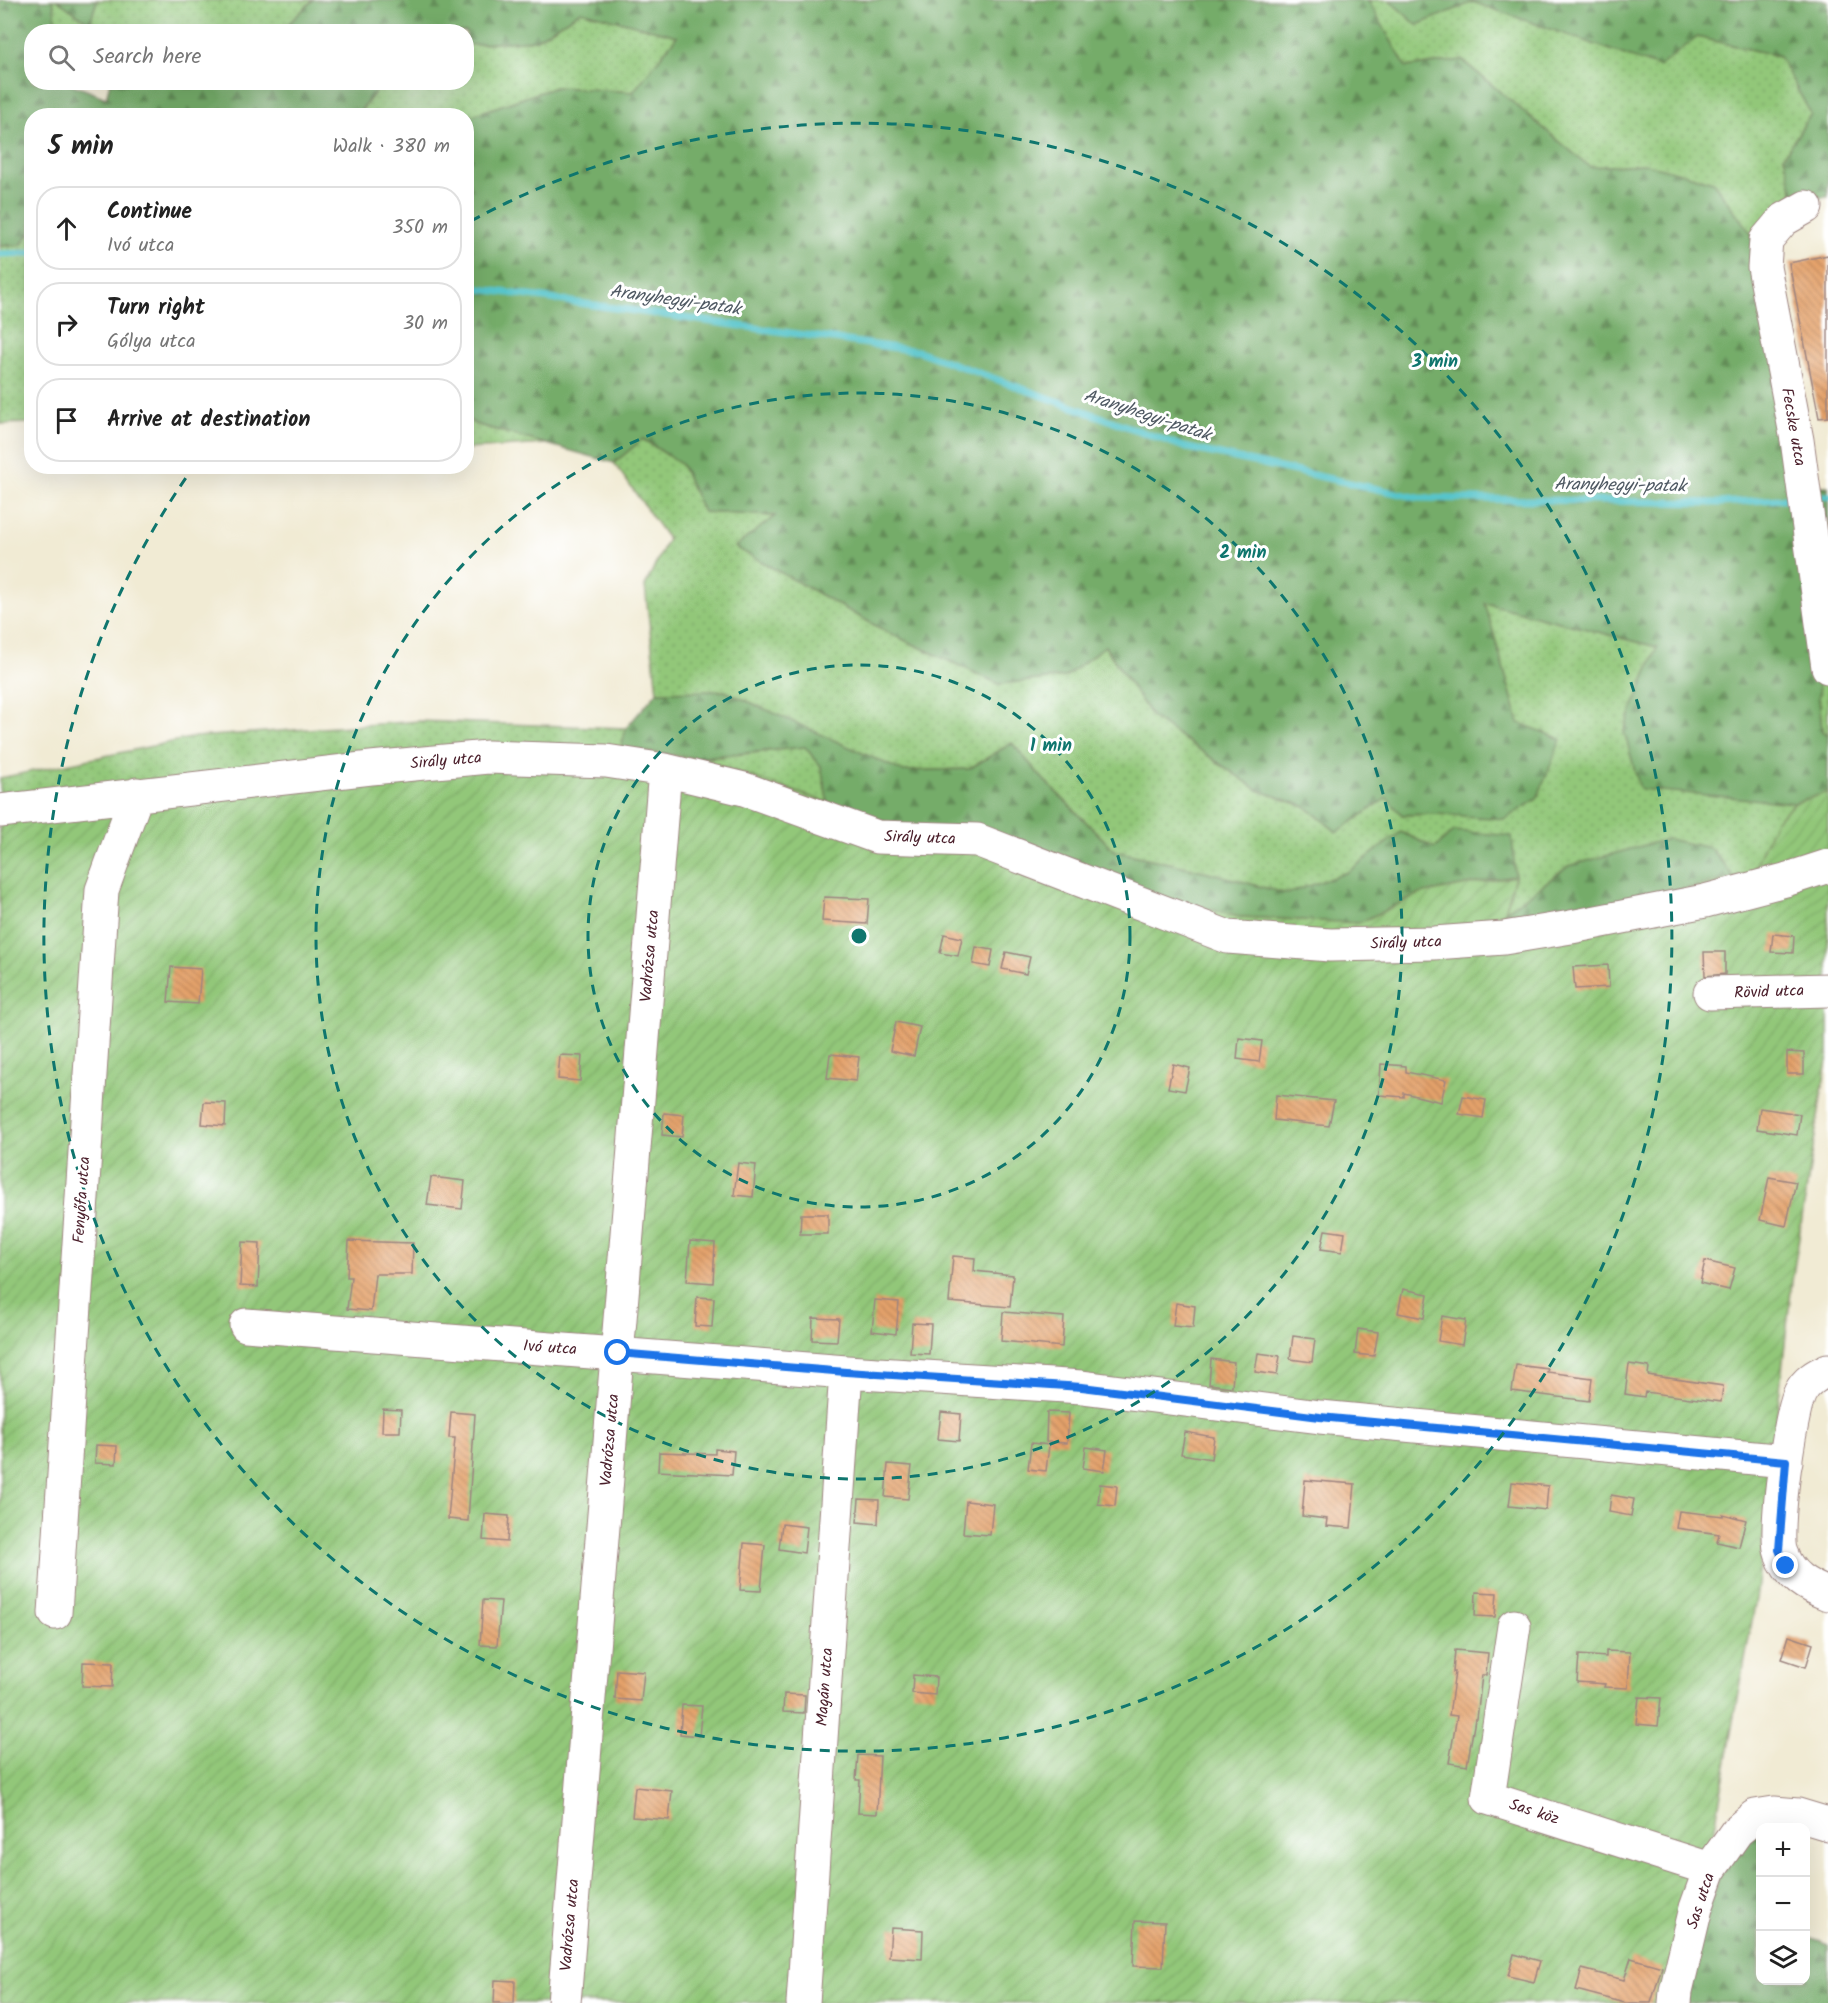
<!DOCTYPE html>
<meta charset="utf-8">
<style>
body{margin:0;font-family:Kalam,sans-serif;background:#f6f6f6;color:#222}
.controls{position:absolute;right:18px;bottom:18px;display:grid;overflow:hidden;border-radius:12px;box-shadow:0 6px 24px #0002}
.controls button{width:54px;height:54px;display:grid;place-items:center;padding:0;border:0;border-bottom:2px solid #e0e0e0;background:#fff;color:#222;font:30px sans-serif}
.stop{position:absolute;width:18px;height:18px;margin:-14px;border:4px solid #1a73e8;border-radius:50%;background:#fff}
.stop.end{background:#1a73e8;border-color:#fff;box-shadow:0 2px 6px #0008}
.list{margin:0;padding:0;list-style:none}
h2{display:flex;justify-content:space-between;align-items:center;height:78px;margin:0;padding:0 24px;font-size:26px}
h2 small{font-size:20px;font-weight:400;color:#767676}
.list li{display:grid;grid-template-columns:39px 1fr auto;gap:18px;align-items:center;box-sizing:border-box;height:84px;margin:0 12px 12px;padding:0 12px;border:2px solid #e0e0e0;border-radius:24px}
.list b{display:block;font-size:22px;white-space:nowrap}
.list p{margin:0;font-size:20px;white-space:nowrap;color:#767676}
.list em{font-size:20px;font-style:normal;color:#767676}
.icon{flex:none;width:33px;height:33px;fill:none;stroke:currentColor;stroke-width:2;stroke-linecap:round;stroke-linejoin:round}
.map{position:relative;flex:none;width:1828px;height:2003px;overflow:hidden}
.search{position:absolute;background:#fff;box-shadow:0 6px 24px #0002;left:24px;top:24px;width:450px;height:66px;display:flex;align-items:center;gap:15px;box-sizing:border-box;padding:0 21px;border-radius:24px;color:#767676;font-size:22px}
.panel{position:absolute;background:#fff;box-shadow:0 6px 24px #0002;left:24px;top:108px;width:450px;height:366px;border-radius:24px}
.map>svg:first-child{display:block}
.grass{fill:url(#grass-dots);stroke:#6e7352;stroke-width:1.5}
.forest{fill:url(#forest-firs);stroke:#60664a;stroke-width:1.5}
.garden{fill:url(#garden-furrows);stroke:#6e7352;stroke-width:1.5}
.lines{fill:none;stroke-linecap:round;stroke-linejoin:round}
.stream{stroke:#57c4cb;stroke-width:7}
.building{fill:url(#building-back-hatch)}
.minor-casing{stroke:#9e8580;stroke-width:35}
.minor{stroke:#fff;stroke-width:33}
.route{stroke:#1a73e8;stroke-width:8}
.ring{fill:none;stroke:#0f766e;stroke-width:3;stroke-dasharray:10 8}
.labels{text-anchor:middle;dominant-baseline:central;stroke-width:6;stroke-linejoin:round;paint-order:stroke}
.street-label{font-size:16px;fill:#4a1f2b;stroke:#fff}
.water-label{font-size:18px;font-style:italic;fill:#4f5963;stroke:#fff}
.centre{fill:#0f766e;stroke:#fff;stroke-width:3}
.ring-label{font-size:18px;text-anchor:middle;font-weight:bold;fill:#0f766e;stroke:#fff;stroke-width:6;stroke-linejoin:round;paint-order:stroke}
</style>
<div class="map">
<svg width="1828" height="2003" viewBox="0 0 1828 2003">
<defs>
<pattern id="grass-dots" width="8" height="8" patternUnits="userSpaceOnUse" patternTransform="scale(1.5)"><rect width="8" height="8" fill="#92c779"/><path d="M2 2h.1M6 6h.1" fill="none" stroke="#7faa69" stroke-width="1.8" stroke-linecap="round"/></pattern>
<pattern id="forest-firs" width="22" height="20" patternUnits="userSpaceOnUse" patternTransform="scale(1.5)"><rect width="22" height="20" fill="#75ac69"/><path d="M5 1l3.5 6h-7zM16 11l3.5 6h-7z" fill="#628b57"/></pattern>
<pattern id="garden-furrows" width="10" height="10" patternUnits="userSpaceOnUse" patternTransform="scale(1.5)"><rect width="10" height="10" fill="#92c779"/><path d="M-1 1l2-2M0 10L10 0M9 11l2-2" fill="none" stroke="#7faa69"/></pattern>
<pattern id="building-back-hatch" width="6" height="6" patternUnits="userSpaceOnUse" patternTransform="scale(1.5)"><rect width="6" height="6" fill="#e4a26b"/><path d="M-1 5l2 2M0 0l6 6M5-1l2 2" fill="none" stroke="#bb8358"/></pattern>
</defs>
<rect width="100%" height="100%" fill="#fff"/>
<filter id="ink" filterUnits="userSpaceOnUse"><feTurbulence type="fractalNoise" baseFrequency=".0167" numOctaves="2"/><feDisplacementMap in="SourceGraphic" scale="12" xChannelSelector="R" yChannelSelector="G"/><feConvolveMatrix kernelMatrix="1 2 1 2 8 2 1 2 1" color-interpolation-filters="sRGB"/></filter>
<filter id="wash" filterUnits="userSpaceOnUse"><feTurbulence type="fractalNoise" baseFrequency=".008" numOctaves="4" result="noise"/><feDisplacementMap in="SourceGraphic" scale="24" xChannelSelector="R" yChannelSelector="G"/><feGaussianBlur stdDeviation="1.35" result="paint"/><feColorMatrix in="noise" values="0 0 0 0 0 0 0 0 0 0 0 0 0 0 0 0 0 1.4 0 .05"/><feComposite in="paint" operator="in"/></filter>
<g filter="url(#wash)">
<rect width="100%" height="100%" fill="#f1ebd4"/>
<path class="grass" d="M 53,0 L 57,0 L 90,23 L 97,0 L 313,0 L 280,32 L 57,31 Z
M 1368,0 L 1389,0 L 1417,25 L 1473,2 L 1659,66 L 1697,37 L 1779,56 L 1811,114 L 1784,156 L 1795,199 L 1752,235 L 1647,164 L 1590,167 L 1462,60 L 1406,67 Z
M 581,11 L 678,36 L 633,92 L 556,87 L 467,117 L 357,116 L 382,83 L 466,82 L 467,45 L 535,40 Z
M 31,231 L 31,423 L 0,424 L 0,246 L 21,245 Z
M 467,418 L 475,424 L 546,444 L 467,449 Z
M 643,439 L 681,464 L 703,512 L 776,516 L 736,547 L 887,632 L 999,684 L 1065,677 L 1104,645 L 1152,717 L 1258,790 L 1306,807 L 1337,832 L 1388,797 L 1402,815 L 1436,814 L 1519,723 L 1484,602 L 1657,647 L 1624,731 L 1819,801 L 1828,857 L 1735,878 L 1569,866 L 1505,912 L 1515,876 L 1435,848 L 1401,832 L 1348,872 L 1287,894 L 1208,872 L 1115,851 L 1043,779 L 1012,743 L 969,769 L 902,771 L 725,691 L 657,692 L 645,586 L 668,539 L 614,463 Z
M 1828,596 L 1828,734 L 1822,732 L 1811,597 Z
M 420,721 L 626,728 L 621,749 L 0,799 L 0,778 L 195,737 Z
M 805,747 L 821,766 L 828,803 L 699,759 Z"/>
<path class="forest" d="M 0,0 L 53,0 L 57,31 L 32,32 L 32,82 L 72,83 L 71,84 L 106,98 L 110,83 L 184,83 L 185,88 L 207,87 L 210,82 L 382,83 L 357,115 L 32,116 L 31,231 L 21,245 L 0,246 Z
M 57,0 L 97,0 L 90,23 Z
M 313,0 L 1368,0 L 1406,67 L 1462,60 L 1590,167 L 1647,164 L 1713,182 L 1752,235 L 1817,486 L 1828,486 L 1828,533 L 1820,532 L 1811,597 L 1822,732 L 1828,734 L 1828,800 L 1795,803 L 1640,789 L 1624,731 L 1657,647 L 1485,603 L 1519,723 L 1561,739 L 1537,799 L 1505,819 L 1436,814 L 1402,815 L 1387,798 L 1337,832 L 1306,807 L 1258,790 L 1152,717 L 1105,646 L 1065,677 L 999,684 L 887,632 L 735,547 L 775,516 L 703,512 L 681,464 L 643,439 L 614,463 L 475,424 L 467,418 L 467,117 L 556,87 L 633,92 L 677,36 L 581,11 L 535,40 L 467,45 L 466,32 L 280,32 Z
M 1389,0 L 1820,0 L 1828,2 L 1828,197 L 1795,199 L 1784,156 L 1811,114 L 1779,56 L 1697,37 L 1659,67 L 1473,2 L 1417,25 Z
M 725,691 L 902,771 L 969,769 L 1012,743 L 1043,779 L 1115,851 L 1208,872 L 1287,894 L 1348,872 L 1401,832 L 1435,848 L 1454,831 L 1512,836 L 1515,876 L 1420,894 L 1359,923 L 1238,917 L 891,824 L 828,803 L 821,766 L 805,747 L 696,758 L 621,749 L 626,728 L 657,692 Z
M 1667,839 L 1710,848 L 1735,878 L 1499,931 L 1505,912 L 1569,866 Z
M 1760,1829 L 1760,1906 L 1758,1920 L 1760,1922 L 1760,1980 L 1806,1980 L 1806,1937 L 1828,1945 L 1828,2003 L 1681,2003 L 1722,1862 Z"/>
<path class="garden" d="M 621,749 L 696,758 L 891,824 L 1238,917 L 1359,923 L 1420,894 L 1515,876 L 1500,930 L 1752,874 L 1775,821 L 1795,803 L 1828,792 L 1828,1054 L 1792,1281 L 1757,1593 L 1710,1855 L 1660,2003 L 0,2003 L 0,799 Z"/>
<g class="lines">
<path class="stream" d="M 0,254 L 32,253
M 466,287 L 918,351 L 1184,447 L 1419,498 L 1720,503 L 1796,498
M 1813,497 L 1828,496"/>
</g>
<g id="blocks">
<path class="building" d="M 1828,255 L 1828,417 L 1819,418 L 1789,263 Z
M 824,897 L 869,899 L 867,924 L 822,921 Z
M 944,934 L 962,938 L 958,956 L 940,953 Z
M 1773,934 L 1794,936 L 1793,953 L 1771,952 Z
M 976,947 L 993,950 L 990,967 L 973,964 Z
M 1006,952 L 1030,957 L 1026,974 L 1002,969 Z
M 1704,952 L 1725,952 L 1725,974 L 1705,976 Z
M 1608,965 L 1609,987 L 1575,989 L 1573,967 Z
M 171,967 L 201,969 L 198,1004 L 168,1002 Z
M 896,1022 L 920,1027 L 914,1056 L 890,1051 Z
M 1239,1038 L 1262,1041 L 1259,1062 L 1237,1059 Z
M 1787,1052 L 1804,1053 L 1804,1074 L 1787,1074 Z
M 830,1054 L 859,1057 L 856,1081 L 827,1078 Z
M 560,1055 L 582,1056 L 580,1081 L 558,1079 Z
M 1173,1064 L 1190,1068 L 1185,1091 L 1168,1088 Z
M 1381,1064 L 1406,1066 L 1406,1072 L 1446,1080 L 1441,1102 L 1404,1093 L 1404,1097 L 1379,1095 Z
M 1276,1095 L 1334,1101 L 1329,1126 L 1274,1120 Z
M 1463,1096 L 1486,1100 L 1483,1118 L 1459,1114 Z
M 204,1102 L 226,1103 L 225,1126 L 202,1124 Z
M 1760,1108 L 1800,1114 L 1797,1135 L 1757,1129 Z
M 664,1113 L 684,1115 L 682,1137 L 662,1135 Z
M 738,1163 L 756,1165 L 753,1197 L 734,1195 Z
M 431,1177 L 465,1181 L 462,1209 L 427,1205 Z
M 1769,1177 L 1796,1182 L 1786,1226 L 1760,1220 Z
M 801,1214 L 828,1214 L 828,1234 L 800,1234 Z
M 1325,1230 L 1345,1233 L 1342,1252 L 1321,1249 Z
M 349,1241 L 413,1243 L 412,1274 L 375,1274 L 371,1311 L 347,1309 L 351,1277 L 347,1277 Z
M 690,1241 L 715,1243 L 713,1283 L 687,1281 Z
M 242,1242 L 260,1243 L 258,1287 L 240,1286 Z
M 953,1256 L 975,1258 L 974,1271 L 1013,1275 L 1010,1307 L 949,1302 Z
M 1705,1261 L 1735,1268 L 1729,1290 L 1700,1283 Z
M 1403,1289 L 1428,1294 L 1424,1318 L 1398,1313 Z
M 697,1297 L 714,1298 L 712,1327 L 695,1326 Z
M 875,1300 L 899,1302 L 896,1334 L 872,1331 Z
M 1176,1303 L 1195,1306 L 1193,1328 L 1173,1326 Z
M 1003,1312 L 1064,1317 L 1062,1347 L 1001,1341 Z
M 1442,1316 L 1466,1320 L 1462,1345 L 1438,1341 Z
M 813,1318 L 839,1319 L 837,1341 L 812,1340 Z
M 912,1323 L 931,1324 L 929,1354 L 910,1353 Z
M 1358,1329 L 1378,1332 L 1374,1356 L 1355,1354 Z
M 1293,1336 L 1315,1339 L 1312,1362 L 1290,1359 Z
M 1258,1353 L 1280,1356 L 1277,1375 L 1255,1372 Z
M 1211,1359 L 1234,1362 L 1232,1387 L 1209,1384 Z
M 1629,1364 L 1649,1367 L 1648,1375 L 1723,1386 L 1721,1402 L 1645,1392 L 1644,1397 L 1625,1394 Z
M 1516,1365 L 1548,1369 L 1547,1372 L 1592,1378 L 1589,1401 L 1512,1391 Z
M 383,1409 L 401,1410 L 400,1432 L 382,1432 Z
M 451,1412 L 475,1414 L 468,1521 L 448,1519 L 455,1438 L 449,1438 Z
M 941,1412 L 961,1414 L 959,1441 L 938,1439 Z
M 1047,1412 L 1069,1413 L 1067,1443 L 1046,1442 Z
M 1185,1432 L 1214,1437 L 1211,1459 L 1181,1454 Z
M 1031,1443 L 1049,1445 L 1046,1471 L 1028,1469 Z
M 96,1445 L 117,1446 L 116,1464 L 95,1463 Z
M 1086,1447 L 1107,1450 L 1104,1471 L 1083,1468 Z
M 715,1449 L 734,1451 L 732,1475 L 658,1471 L 659,1452 L 715,1454 Z
M 888,1464 L 912,1466 L 908,1499 L 885,1497 Z
M 1305,1480 L 1355,1484 L 1351,1528 L 1326,1526 L 1327,1519 L 1302,1516 Z
M 1512,1482 L 1548,1486 L 1546,1510 L 1509,1506 Z
M 1100,1484 L 1117,1486 L 1115,1506 L 1098,1504 Z
M 1611,1495 L 1634,1499 L 1631,1516 L 1609,1512 Z
M 859,1499 L 879,1500 L 878,1524 L 857,1522 Z
M 966,1501 L 993,1504 L 990,1535 L 963,1533 Z
M 1679,1511 L 1723,1516 L 1723,1514 L 1746,1520 L 1739,1547 L 1717,1542 L 1719,1534 L 1676,1528 Z
M 485,1514 L 509,1516 L 507,1542 L 483,1540 Z
M 782,1524 L 807,1527 L 804,1553 L 779,1549 Z
M 744,1543 L 765,1545 L 761,1591 L 740,1590 Z
M 1476,1592 L 1497,1593 L 1495,1617 L 1475,1616 Z
M 483,1600 L 501,1601 L 497,1646 L 480,1645 Z
M 1789,1636 L 1813,1644 L 1806,1667 L 1782,1659 Z
M 1455,1650 L 1488,1653 L 1486,1675 L 1482,1675 L 1477,1719 L 1475,1719 L 1467,1766 L 1449,1763 L 1457,1716 L 1449,1715 L 1455,1672 L 1453,1672 Z
M 1606,1651 L 1630,1652 L 1628,1688 L 1604,1687 L 1605,1684 L 1577,1682 L 1579,1655 L 1606,1657 Z
M 83,1662 L 113,1663 L 112,1687 L 82,1686 Z
M 617,1670 L 644,1672 L 641,1701 L 615,1699 Z
M 913,1675 L 936,1677 L 935,1695 L 912,1693 Z
M 784,1694 L 805,1695 L 804,1713 L 783,1712 Z
M 1639,1697 L 1661,1698 L 1658,1726 L 1636,1724 Z
M 682,1705 L 702,1706 L 699,1736 L 680,1734 Z
M 858,1755 L 880,1756 L 877,1814 L 858,1813 L 860,1780 L 856,1780 Z
M 635,1787 L 672,1791 L 669,1820 L 632,1817 Z
M 1135,1921 L 1165,1922 L 1163,1967 L 1133,1966 Z
M 891,1928 L 923,1930 L 922,1959 L 889,1957 Z
M 1514,1954 L 1540,1961 L 1534,1982 L 1508,1976 Z
M 1631,1958 L 1662,1967 L 1651,2003 L 1625,2003 L 1576,1990 L 1582,1969 L 1624,1980 Z
M 495,1980 L 515,1981 L 514,2003 L 494,2003 Z"/>
</g>
</g>
<g filter="url(#ink)">
<use href="#blocks" fill-opacity="0" stroke="#9e8580" stroke-width="1.5"/>
<g class="lines">
<g class="minor-casing">
<path id="minor" d="M 1806,207 L 1783,220 L 1766,240 L 1764,267 L 1797,440 L 1828,667
M 0,811 L 371,768 L 488,757 L 606,761 L 665,770 L 744,789 L 877,837 L 977,840 L 1228,937 L 1330,945 L 1434,943 L 1504,938 L 1571,927 L 1705,901 L 1785,880 L 1828,866
M 1710,993 L 1828,990
M 246,1325 L 846,1372 L 1082,1387 L 1320,1417 L 1786,1461
M 1828,1370 C 1816,1375 1806,1381 1800,1393 C 1790,1414 1773,1534 1781,1553 C 1789,1576 1807,1586 1828,1594
M 55,1613 L 102,890 L 137,794
M 1514,1626 L 1488,1798 L 1710,1869
M 564,2003 L 665,770
M 803,2003 L 846,1372
M 1675,2003 L 1676,1991 L 1696,1908 L 1710,1869 L 1737,1831 L 1755,1816 L 1774,1813 L 1798,1815 L 1828,1824"/>
</g>
<use href="#minor" class="minor"/>
</g>
</g>
<g class="lines" filter="url(#ink)">
<path class="route" d="M 618,1353 L 846,1372 L 1082,1387 L 1320,1417 L 1786,1461 L 1779,1550 L 1786,1566"/>
</g>
<g class="ring">
<circle cx="859" cy="936" r="271"/>
<circle cx="859" cy="936" r="543"/>
<path d="M471 221A814 814 0 1 1 192 469"/>
</g>
<g class="labels">
<g class="street-label">
<text transform="translate(1793 427) rotate(80)">Fecske utca</text>
<text transform="translate(446 761) rotate(-5)">Sirály utca</text>
<text transform="translate(920 838) rotate(2)">Sirály utca</text>
<text transform="translate(1406 943) rotate(-2)">Sirály utca</text>
<text transform="translate(650 956) rotate(-85)">Vadrózsa utca</text>
<text transform="translate(1769 992) rotate(-2)">Rövid utca</text>
<text transform="translate(82 1200) rotate(-86)">Fenyőfa utca</text>
<text transform="translate(550 1348) rotate(4)">Ivó utca</text>
<text transform="translate(610 1440) rotate(-85)">Vadrózsa utca</text>
<text transform="translate(825 1687) rotate(-86)">Magán utca</text>
<text transform="translate(1534 1812) rotate(18)">Sas köz</text>
<text transform="translate(1701 1901) rotate(-72)">Sas utca</text>
<text transform="translate(570 1925) rotate(-85)">Vadrózsa utca</text>
</g>
<g class="water-label">
<text transform="translate(675 301) rotate(8)">Aranyhegyi-patak</text>
<text transform="translate(1147 416) rotate(18)">Aranyhegyi-patak</text>
<text transform="translate(1620 486) rotate(1)">Aranyhegyi-patak</text>
</g>
</g>
<circle cx="859" cy="936" r="9" class="centre"/>
<g class="ring-label">
<text x="1435" y="367">3 min</text>
<text x="1243" y="558">2 min</text>
<text x="1051" y="751">1 min</text>
</g>
</svg>
<div class="controls">
<button>+</button>
<button>−</button>
<button><svg class="icon" aria-label="layers" viewBox="0 0 24 24"><path d="M12 4l9 5-9 5-9-5zM3 14l9 5 9-5"/></svg></button>
</div>
<div class="stop" style="left:618px;top:1353px"></div>
<div class="stop end" style="left:1786px;top:1566px"></div>
<div class="search"><svg class="icon" aria-label="search" viewBox="0 0 24 24"><circle cx="10" cy="10" r="6"/><path d="M15 15l6 6"/></svg>Search here</div>
<section class="panel">
<h2>5 min<small>Walk · 380 m</small></h2>
<ul class="list">
<li><svg class="icon" aria-label="ahead" viewBox="0 0 24 24"><path d="M12 20V5M6 11l6-6 6 6"/></svg><div><b>Continue</b><p>Ivó utca</p></div><em>350 m</em></li>
<li><svg class="icon" aria-label="right" viewBox="0 0 24 24"><path d="M7 20v-9h11M14 6l5 5-5 5"/></svg><div><b>Turn right</b><p>Gólya utca</p></div><em>30 m</em></li>
<li><svg class="icon" aria-label="arrive" viewBox="0 0 24 24"><path d="M6 21V4h12l-3 4 3 4H6"/></svg><div><b>Arrive at destination</b></div></li>
</ul>
</section>
</div>
